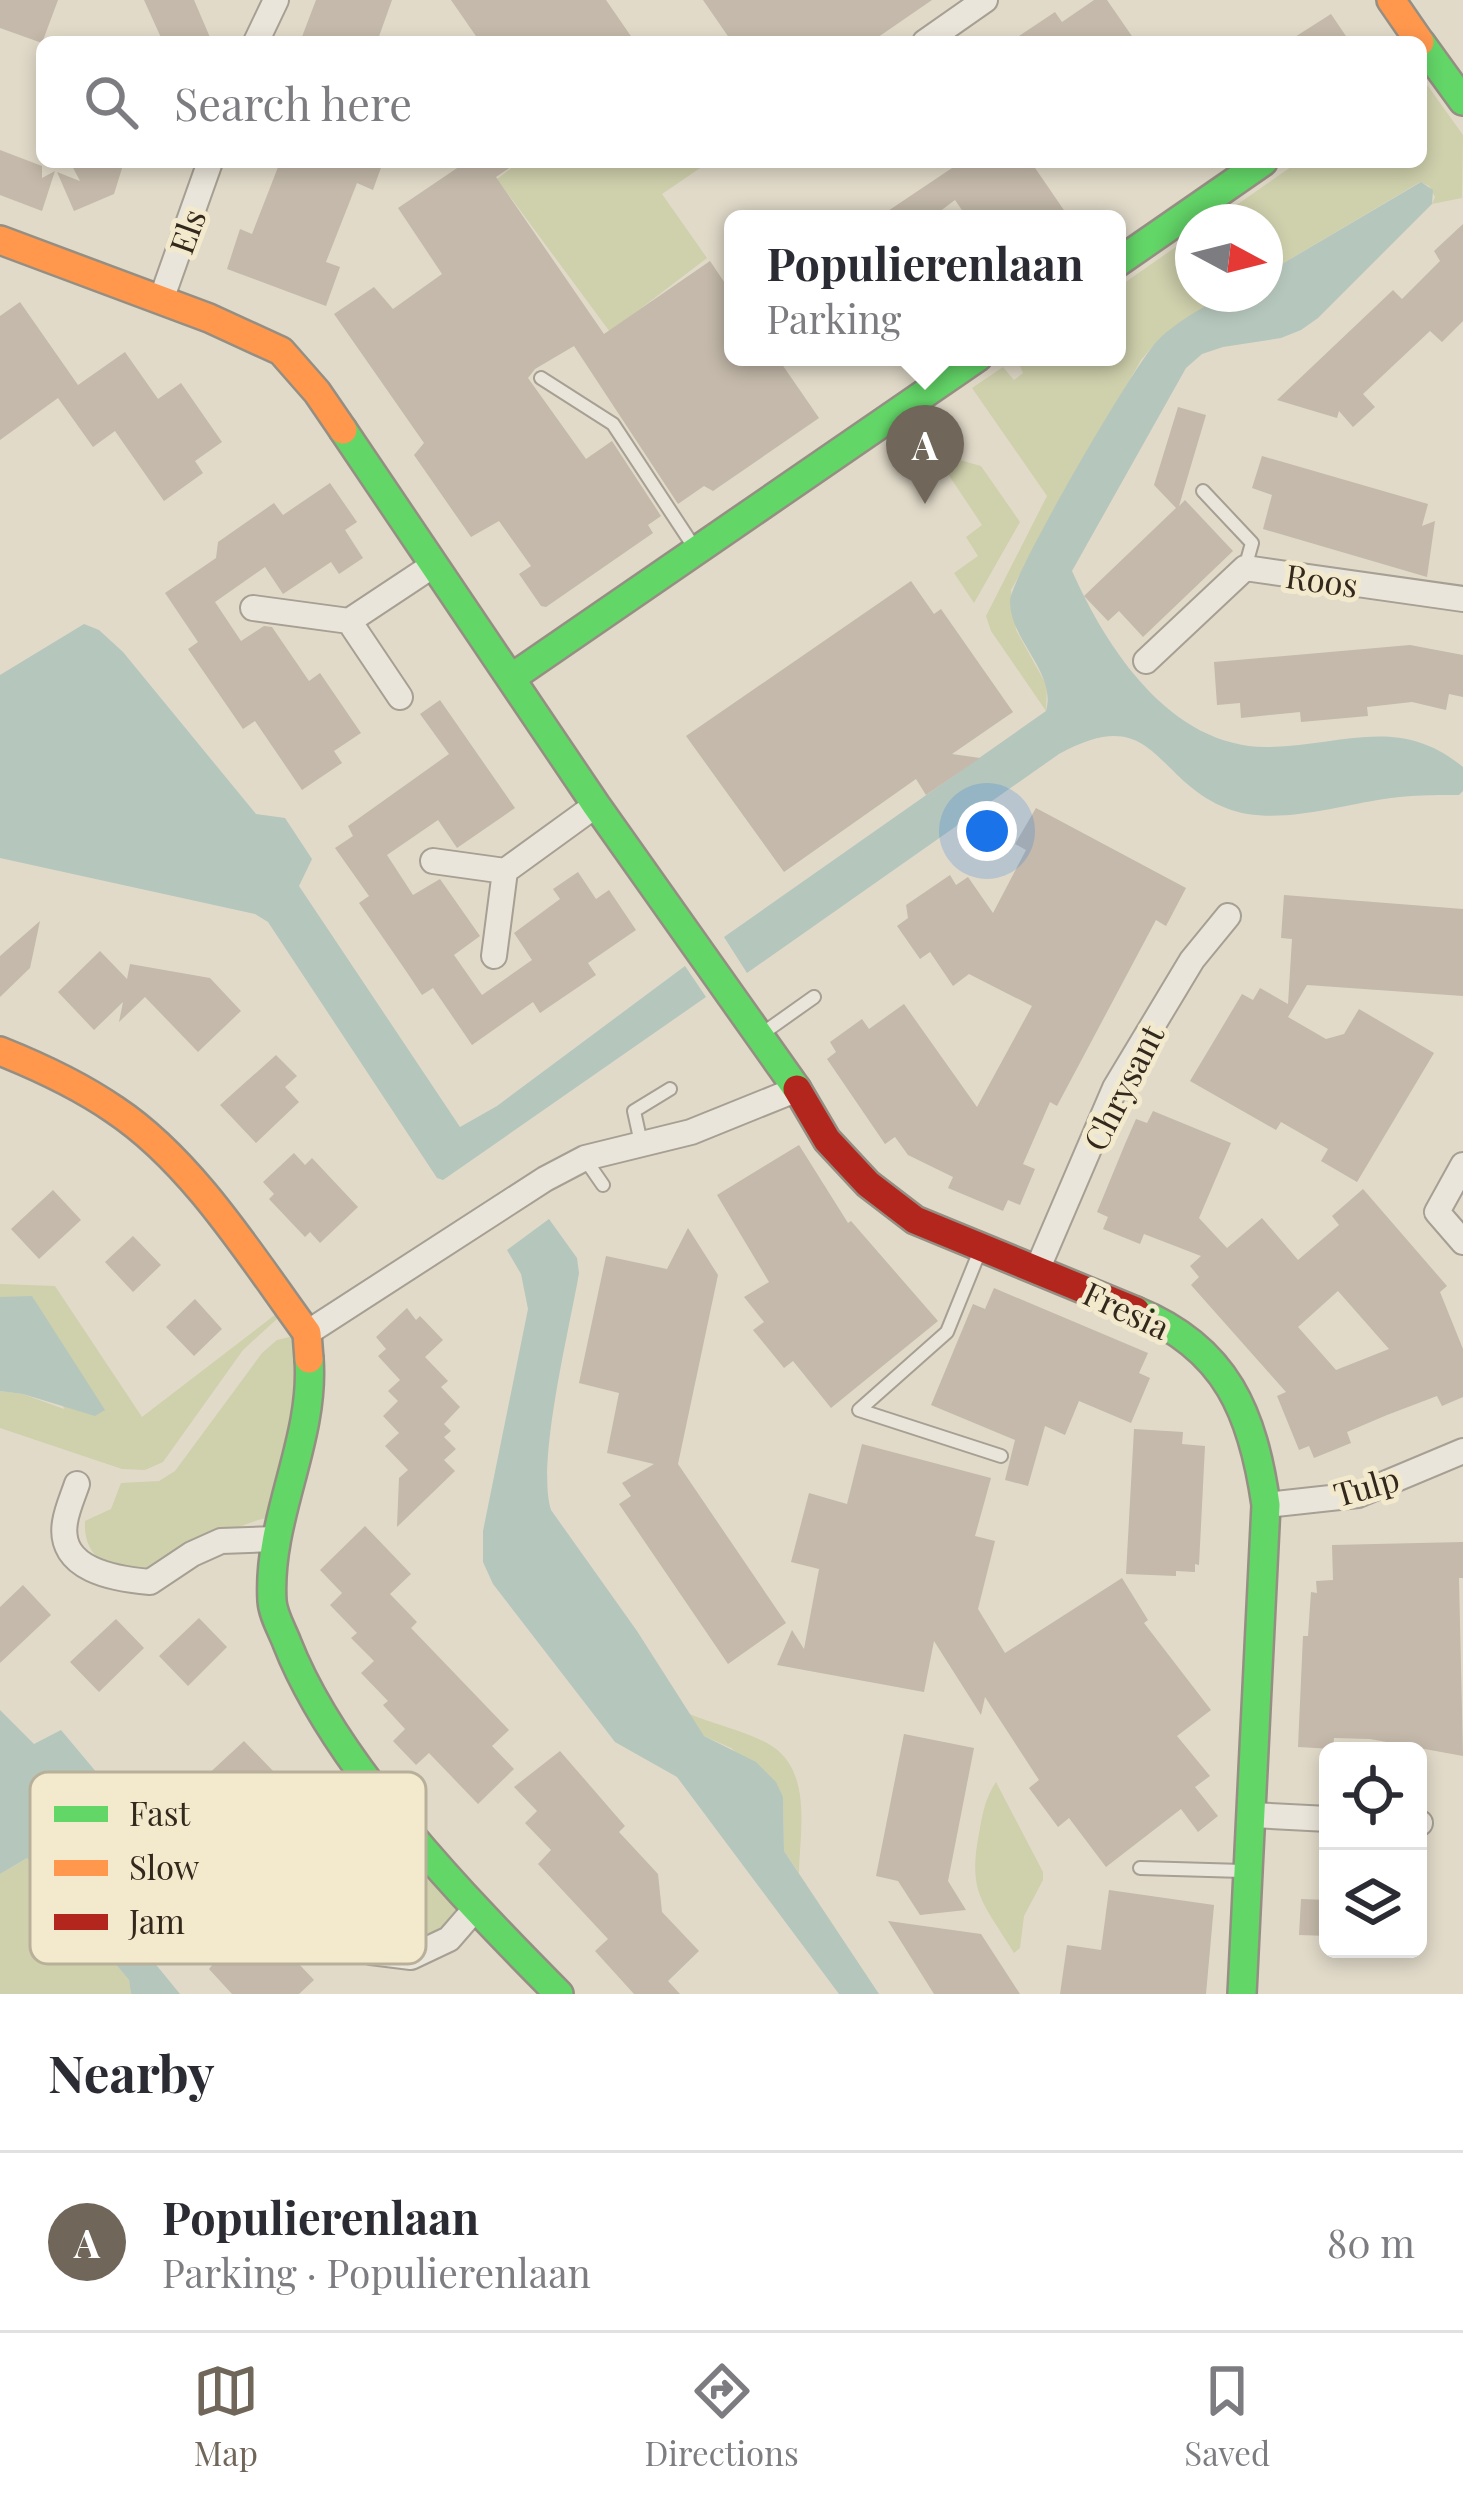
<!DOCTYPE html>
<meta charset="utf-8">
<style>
body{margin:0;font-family:"Playfair Display",serif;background:#f2f2f3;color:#2b2b33}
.controls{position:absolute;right:36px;bottom:36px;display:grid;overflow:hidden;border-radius:18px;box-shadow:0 6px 18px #0003}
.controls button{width:108px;height:108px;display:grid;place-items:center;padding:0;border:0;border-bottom:3px solid #e1e1e2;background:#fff;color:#2b2b33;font:60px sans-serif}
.compass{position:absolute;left:1175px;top:204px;width:108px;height:108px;border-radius:50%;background:#fff;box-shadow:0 6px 18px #0003;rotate:97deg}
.you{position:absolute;left:987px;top:831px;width:42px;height:42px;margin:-30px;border:9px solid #fff;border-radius:50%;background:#1a73e8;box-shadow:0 0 0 18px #1a73e833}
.badge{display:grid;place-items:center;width:78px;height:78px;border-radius:50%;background:#706659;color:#fff;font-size:39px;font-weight:700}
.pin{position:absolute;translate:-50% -99px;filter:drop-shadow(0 3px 6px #0008)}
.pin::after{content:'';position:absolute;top:63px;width:42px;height:36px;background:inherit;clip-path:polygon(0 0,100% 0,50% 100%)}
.popup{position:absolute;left:724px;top:210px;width:402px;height:156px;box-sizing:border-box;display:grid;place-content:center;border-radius:18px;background:#fff;filter:drop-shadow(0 3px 9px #0005);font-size:39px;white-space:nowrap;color:#7c7c81}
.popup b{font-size:45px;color:#2b2b33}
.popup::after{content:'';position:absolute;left:50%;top:100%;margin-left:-24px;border:24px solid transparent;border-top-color:#fff}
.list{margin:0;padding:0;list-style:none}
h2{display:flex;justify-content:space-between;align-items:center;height:156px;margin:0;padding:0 48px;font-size:51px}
h2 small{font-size:39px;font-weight:400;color:#7c7c81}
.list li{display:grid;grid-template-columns:78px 1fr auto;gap:36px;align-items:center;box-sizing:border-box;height:180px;padding:0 48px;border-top:3px solid #e1e1e2}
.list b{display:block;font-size:45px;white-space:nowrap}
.list p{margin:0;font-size:39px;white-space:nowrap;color:#7c7c81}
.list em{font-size:39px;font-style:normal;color:#7c7c81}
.icon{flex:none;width:66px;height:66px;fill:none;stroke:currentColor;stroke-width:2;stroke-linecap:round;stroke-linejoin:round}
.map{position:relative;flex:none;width:1463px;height:1994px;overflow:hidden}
.search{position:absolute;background:#fff;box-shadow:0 6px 18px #0003;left:36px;right:36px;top:36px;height:132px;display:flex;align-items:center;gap:30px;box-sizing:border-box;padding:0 42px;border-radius:18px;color:#7c7c81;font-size:45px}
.sheet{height:336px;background:#fff}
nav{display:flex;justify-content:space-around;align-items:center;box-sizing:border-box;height:168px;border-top:3px solid #e1e1e2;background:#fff;font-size:33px;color:#7c7c81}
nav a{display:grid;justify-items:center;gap:6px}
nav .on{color:#706659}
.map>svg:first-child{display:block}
.green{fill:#cfd0ac}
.water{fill:#b5c6bc}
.building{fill:#c4b9aa;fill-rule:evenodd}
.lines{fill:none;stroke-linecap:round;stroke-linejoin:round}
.lane-casing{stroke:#a69f93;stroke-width:16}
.street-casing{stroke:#a69f93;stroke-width:28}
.fast-casing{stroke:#958f83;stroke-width:32}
.slow-casing{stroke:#958f83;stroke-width:32}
.jam-casing{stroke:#958f83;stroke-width:32}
.lane{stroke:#eae5da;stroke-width:12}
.street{stroke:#eae5da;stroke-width:24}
.fast{stroke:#63d668;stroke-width:27}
.slow{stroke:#ff974d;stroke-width:27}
.jam{stroke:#b3261e;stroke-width:27}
.labels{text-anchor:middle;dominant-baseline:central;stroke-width:10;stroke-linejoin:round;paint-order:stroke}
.street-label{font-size:33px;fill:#33281c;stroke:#f3eace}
.key{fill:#f3eace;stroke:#b9b099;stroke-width:3}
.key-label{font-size:33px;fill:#33281c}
</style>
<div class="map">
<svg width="1463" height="1994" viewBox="0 0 1463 1994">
<rect width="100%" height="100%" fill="#e1dac9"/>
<path class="green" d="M 1428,86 L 1463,135 L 1462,198 L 1432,204 L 1435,197 L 1429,186 L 1420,182 L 1265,274 L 1265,222 L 1212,222 L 1298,162 L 1421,162 L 1421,91 Z
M 519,162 L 709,162 L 662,194 L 707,258 L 610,332 L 497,179 Z
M 1193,235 L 1193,294 L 1231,294 L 1159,339 L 1141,360 L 1011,590 L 1016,630 L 1047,686 L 1046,711 L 991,631 L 986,616 L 1047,496 L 972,388 L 1003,367 L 1014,380 L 1023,373 L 1016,357 L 1117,357 L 1117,288 Z
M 938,454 L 981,466 L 1020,522 L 974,603 L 954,573 L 978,556 L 966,537 L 982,525 L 942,465 L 923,476 L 918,467 Z
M 0,1284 L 55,1286 L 142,1417 L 280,1311 L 278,1318 L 243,1350 L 163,1462 L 145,1470 L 122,1469 L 0,1428 L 0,1391 L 23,1394 L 64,1409 L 33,1297 L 0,1297 Z
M 294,1336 L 310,1362 L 270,1517 C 231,1525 202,1550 165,1564 C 127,1580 82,1567 85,1521 L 111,1509 L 121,1483 L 159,1481 L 175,1471 L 262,1353 L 277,1340 Z
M 687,1713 C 713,1724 742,1730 767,1743 C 813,1768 800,1829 799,1873 L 784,1851 L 783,1797 L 731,1748 L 704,1736 Z
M 996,1782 L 1043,1872 L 1043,1880 L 1024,1916 L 1020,1948 L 1014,1953 C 981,1899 967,1893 980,1828 C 983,1811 986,1797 996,1782 Z
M 361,1793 L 466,1913 C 418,1951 360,1949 329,1891 C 322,1877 315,1861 320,1846 C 328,1824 345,1809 361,1793 Z
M 27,1858 L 129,1980 L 131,1994 L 0,1994 L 0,1874 Z"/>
<path class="water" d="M 1421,182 L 1433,190 L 1432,204 L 1318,318 L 1301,330 L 1281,338 L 1223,347 L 1202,354 L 1186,368 L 1072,571 C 1107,649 1171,748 1268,747 C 1342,746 1399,714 1463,767 L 1463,791 L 1459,795 C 1434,795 1408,795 1384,799 C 1337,806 1272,827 1226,808 C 1153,779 1155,701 1059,754 L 747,973 L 724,937 L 1046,711 C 1057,672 1010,641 1010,601 C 1010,578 1137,359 1159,339 C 1177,322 1206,304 1229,295 C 1239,292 1254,294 1265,294 L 1265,274 Z
M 84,624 L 99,630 L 123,652 L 256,814 L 285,818 L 312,859 L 299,886 L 460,1127 L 497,1106 L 685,966 L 706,997 L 443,1180 L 437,1178 L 268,922 L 255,914 L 0,858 L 0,675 Z
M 549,1219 L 577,1258 L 579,1273 C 570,1327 536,1463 551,1510 L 637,1631 L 704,1736 L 756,1762 L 776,1782 L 783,1797 L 784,1851 L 879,1994 L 839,1994 L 677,1777 L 615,1742 L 493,1584 L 483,1562 L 483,1531 L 528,1309 L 521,1274 L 507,1250 Z
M 32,1296 L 105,1410 L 95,1416 L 23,1394 L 0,1391 L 0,1297 Z
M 0,1710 L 34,1744 L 61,1730 L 165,1854 L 166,1861 L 126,1918 L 126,1928 L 180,1994 L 131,1994 L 129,1980 L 27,1858 L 0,1874 Z"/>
<path class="building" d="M 0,0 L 58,0 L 42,43 L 0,28 Z
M 144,0 L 194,0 L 212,42 L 163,42 Z
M 316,0 L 392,0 L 377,42 L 300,42 Z
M 451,0 L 606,0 L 635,42 L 480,42 Z
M 703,0 L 932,0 L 871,42 L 732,42 Z
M 1094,0 L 1107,0 L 1136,42 L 1010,42 L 1055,12 L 1062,22 Z
M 1331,14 L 1350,42 L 1287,42 Z
M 0,150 L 42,166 L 42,178 L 55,171 L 42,211 L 0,195 Z
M 70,162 L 124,162 L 114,194 L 74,211 L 57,172 L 80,181 Z
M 280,162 L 383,162 L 373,190 L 357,183 L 326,262 L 340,267 L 326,306 L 227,269 L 240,229 L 252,234 Z
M 466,162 L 518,162 L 496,177 L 604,334 L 710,261 L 733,295 L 733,357 L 777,357 L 819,418 L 713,491 L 704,486 L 678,504 L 574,346 L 535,369 L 528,378 L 586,459 L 612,441 L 661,516 L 648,525 L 653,533 L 546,607 L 541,606 L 519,574 L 531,566 L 499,521 L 471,537 L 414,455 L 424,443 L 334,314 L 374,287 L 393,309 L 442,274 L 398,208 Z
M 961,162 L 1031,162 L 1070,219 L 968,219 L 955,200 L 930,219 L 876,219 Z
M 1463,224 L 1463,321 L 1442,342 L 1430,331 L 1363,394 L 1375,407 L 1353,427 L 1339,411 L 1337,418 L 1277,400 L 1393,290 L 1402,299 L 1440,261 L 1434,251 Z
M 20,302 L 78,385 L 125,352 L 158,399 L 181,383 L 222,442 L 195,461 L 203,473 L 164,501 L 115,431 L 93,447 L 58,398 L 0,440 L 0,316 Z
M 1178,407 L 1206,415 L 1179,506 L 1185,500 L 1233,551 L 1143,637 L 1119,611 L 1108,621 L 1084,596 L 1176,508 L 1154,485 Z
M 1262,456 L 1428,504 L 1422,526 L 1435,521 L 1427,577 L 1263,529 L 1272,495 L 1252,488 Z
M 330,483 L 357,522 L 345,530 L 363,558 L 339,574 L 331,562 L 283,594 L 265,567 L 215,602 L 241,641 L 264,626 L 272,627 L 309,681 L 320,673 L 361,733 L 334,751 L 342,763 L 302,790 L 255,721 L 243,729 L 188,649 L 198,642 L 165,593 L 216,558 L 218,542 L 274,503 L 283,515 Z
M 911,581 L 934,614 L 941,609 L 1013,712 L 952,754 L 980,758 L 926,795 L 916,779 L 784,872 L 686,736 Z
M 1410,645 L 1463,655 L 1463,697 L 1449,694 L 1446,710 L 1412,702 L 1367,707 L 1368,716 L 1301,722 L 1300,712 L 1241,718 L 1240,703 L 1217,705 L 1214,662 Z
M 440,700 L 515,808 L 457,848 L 438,820 L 387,855 L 413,895 L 440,879 L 480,936 L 454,955 L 482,995 L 532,960 L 514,933 L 560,899 L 553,889 L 578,872 L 596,899 L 609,890 L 636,930 L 588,963 L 596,975 L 540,1013 L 533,1002 L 472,1045 L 433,988 L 422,995 L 406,971 L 359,903 L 369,896 L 335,848 L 353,836 L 348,826 L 449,754 L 420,714 Z
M 1036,808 L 1186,888 L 1166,926 L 1156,920 L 1057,1106 L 1050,1102 L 1023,1164 L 1035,1169 L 1020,1205 L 1008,1200 L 1003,1211 L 948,1188 L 953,1177 L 908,1155 L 895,1137 L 885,1144 L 827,1059 L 836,1052 L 830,1042 L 862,1019 L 869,1029 L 904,1004 L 977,1107 L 1032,1006 L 969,974 L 953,986 L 930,952 L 920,959 L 897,926 L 908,918 L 906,905 L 950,875 L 956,885 L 968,877 L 993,913 L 1026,850 L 1015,844 Z
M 1284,895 L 1463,909 L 1463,996 L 1307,985 L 1288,1017 L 1326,1039 L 1344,1034 L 1359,1009 L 1434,1053 L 1357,1182 L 1321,1161 L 1328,1149 L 1281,1122 L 1276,1130 L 1190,1081 L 1242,994 L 1253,1000 L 1260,988 L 1288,1004 L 1292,939 L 1281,938 Z
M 40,921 L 30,968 L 0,997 L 0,956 Z
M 100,951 L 127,979 L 130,964 L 210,978 L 241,1011 L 198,1052 L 145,997 L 119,1022 L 123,1002 L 94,1030 L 58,992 Z
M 276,1055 L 297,1076 L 285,1087 L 299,1102 L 256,1143 L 220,1105 Z
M 1153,1111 L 1231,1143 L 1199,1218 L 1227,1248 L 1262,1218 L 1298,1260 L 1339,1225 L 1332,1216 L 1363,1189 L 1447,1286 L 1440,1292 L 1463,1349 L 1463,1397 L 1442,1406 L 1437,1396 L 1387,1415 L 1347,1432 L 1351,1443 L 1314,1458 L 1309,1446 L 1299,1450 L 1277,1396 L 1286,1392 L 1191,1285 L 1199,1277 L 1190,1266 L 1201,1256 L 1144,1234 L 1140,1244 L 1103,1229 L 1108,1217 L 1097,1212 L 1125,1144 L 1136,1119 L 1147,1123 ZM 1338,1291 L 1389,1349 L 1336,1370 L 1298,1327 Z
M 799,1145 L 848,1223 L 851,1221 L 938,1321 L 831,1408 L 793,1361 L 784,1368 L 753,1330 L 764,1322 L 744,1297 L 769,1282 L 717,1195 Z
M 294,1153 L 305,1165 L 312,1158 L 358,1207 L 320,1243 L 310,1232 L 305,1237 L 269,1199 L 274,1194 L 263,1182 Z
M 53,1190 L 81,1220 L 39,1259 L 11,1229 Z
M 688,1228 L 718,1275 L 678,1464 L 786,1623 L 728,1664 L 619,1504 L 631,1496 L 622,1483 L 654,1464 L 607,1453 L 619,1393 L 579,1383 L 606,1256 L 667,1269 Z
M 133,1236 L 161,1265 L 133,1292 L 105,1262 Z
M 994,1288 L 1148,1353 L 1139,1373 L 1150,1378 L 1131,1423 L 1079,1401 L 1065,1435 L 1045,1426 L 1028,1486 L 1005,1480 L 1015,1440 L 931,1405 L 973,1304 L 985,1309 Z
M 195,1299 L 222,1329 L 194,1356 L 166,1327 Z
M 407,1308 L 416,1320 L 420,1316 L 443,1340 L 425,1357 L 448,1381 L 441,1387 L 460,1407 L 444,1424 L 451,1431 L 444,1437 L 456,1449 L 444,1460 L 455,1471 L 397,1527 L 399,1478 L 408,1470 L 385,1446 L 399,1433 L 383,1416 L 398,1401 L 388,1391 L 400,1380 L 378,1356 L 386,1349 L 376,1337 Z
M 1134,1429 L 1183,1432 L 1182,1444 L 1205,1446 L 1199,1565 L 1195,1564 L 1195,1572 L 1176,1571 L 1176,1576 L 1126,1574 Z
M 862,1444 L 991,1478 L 975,1536 L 995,1541 L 978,1609 L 1005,1653 L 1122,1578 L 1148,1620 L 1144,1623 L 1211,1710 L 1177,1736 L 1210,1776 L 1195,1787 L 1218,1816 L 1198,1832 L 1181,1809 L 1106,1867 L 1069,1818 L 1058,1827 L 1029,1788 L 1039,1780 L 985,1697 L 981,1715 L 934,1641 L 924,1692 L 777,1665 L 792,1630 L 804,1649 L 819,1569 L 791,1562 L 809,1493 L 847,1504 Z
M 365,1526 L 411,1574 L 390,1594 L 417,1622 L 411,1628 L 509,1730 L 492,1746 L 514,1769 L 478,1804 L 429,1753 L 416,1765 L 393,1741 L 405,1729 L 383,1705 L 388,1701 L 361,1673 L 374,1661 L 351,1638 L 357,1633 L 330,1605 L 342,1593 L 320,1570 Z
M 1463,1542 L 1463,1578 L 1459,1578 L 1463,1756 L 1370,1739 L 1334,1738 L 1333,1749 L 1298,1747 L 1303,1636 L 1308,1636 L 1311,1592 L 1317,1593 L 1316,1581 L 1333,1580 L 1332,1545 Z
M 23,1585 L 51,1615 L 0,1663 L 0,1607 Z
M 199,1618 L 227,1647 L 188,1686 L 159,1656 Z
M 116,1619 L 144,1648 L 99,1692 L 70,1662 Z
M 904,1734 L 974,1748 L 948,1881 L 966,1910 L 920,1915 L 898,1881 L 876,1876 Z
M 244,1741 L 302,1801 L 283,1819 L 253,1830 L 203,1779 Z
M 560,1751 L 625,1826 L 619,1832 L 658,1874 L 662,1912 L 699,1951 L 668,1981 L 680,1994 L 634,1994 L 595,1951 L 608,1939 L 538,1864 L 551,1850 L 525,1823 L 537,1811 L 514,1787 Z
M 222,1858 L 228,1879 L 269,1922 L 264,1927 L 314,1980 L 299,1994 L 232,1994 L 209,1969 L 223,1952 L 185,1913 L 195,1904 L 192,1883 Z
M 1109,1890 L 1214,1905 L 1206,1994 L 1060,1994 L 1067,1945 L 1101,1950 Z
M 1301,1899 L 1328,1900 L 1328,1936 L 1299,1935 Z
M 888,1921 L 981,1934 L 1020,1994 L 934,1994 Z"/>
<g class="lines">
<g class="lane-casing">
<path id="lane" d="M 541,378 L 613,424 L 694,547
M 1203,491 L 1252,543 L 1245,568
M 766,1031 L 814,997
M 641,1143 L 634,1111 L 670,1089
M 585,1159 L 603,1185
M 979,1253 L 947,1332 L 859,1410 L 1001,1456
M 1140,1868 L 1243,1871"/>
</g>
<g class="street-casing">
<path id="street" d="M 256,42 L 276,0
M 925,42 L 985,0
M 161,300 L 210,162
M 253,608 L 349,621 L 432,566
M 349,621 L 400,697
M 1146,661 L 1245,568 L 1463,599
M 433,861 L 505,871
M 494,956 L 505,871 L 596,805
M 1463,1165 L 1437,1212 L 1463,1242
M 1037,1270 L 1115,1088 L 1192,960 L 1228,916
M 307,1333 L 545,1179 L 585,1158 L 691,1132 L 795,1090
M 77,1484 C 73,1496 67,1509 65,1522 C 57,1570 115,1579 150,1582 L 192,1554 L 221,1541 L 275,1539
M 1266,1505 L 1358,1495 L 1463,1451
M 361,1771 L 306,1852 L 297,1888 L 341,1938 L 371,1952 L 411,1957 L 449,1939 L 475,1909
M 1252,1815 L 1328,1819
M 1418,1823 L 1420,1823"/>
</g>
<g class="fast-casing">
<path id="fast" d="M 1421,43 L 1463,101
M 1117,263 L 1263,162
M 343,430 L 596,805 L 797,1089
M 511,678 L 978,357
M 1136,1311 C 1227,1348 1253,1414 1266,1505 L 1242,1994
M 309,1359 C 315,1441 267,1518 272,1601 C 273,1615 282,1630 287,1643 C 335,1766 466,1900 559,1994"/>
</g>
<g class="slow-casing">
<path id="slow" d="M 1391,0 L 1420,42
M 0,240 L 209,318 L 281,351 L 317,392 L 343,430
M 0,1051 C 40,1067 79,1085 115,1110 C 193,1162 252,1258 307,1333 L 309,1359"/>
</g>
<g class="jam-casing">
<path id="jam" d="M 797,1089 L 827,1140 L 868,1184 L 915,1220 L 1136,1311"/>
</g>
<use href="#lane" class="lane"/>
<use href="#street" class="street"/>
<use href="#fast" class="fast"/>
<use href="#slow" class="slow"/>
<use href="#jam" class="jam"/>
</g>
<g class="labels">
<g class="street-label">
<text transform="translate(186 231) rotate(-70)">Els</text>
<text transform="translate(1322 579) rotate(8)">Roos</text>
<text transform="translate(1122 1087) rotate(-63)">Chrysant</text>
<text transform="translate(1127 1309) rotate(25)">Fresia</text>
<text transform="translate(1366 1485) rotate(-16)">Tulp</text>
</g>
</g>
<rect x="30" y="1772" width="396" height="192" rx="18" class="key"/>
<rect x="54" y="1806" width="54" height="16" fill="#63d668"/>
<rect x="54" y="1860" width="54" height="16" fill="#ff974d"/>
<rect x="54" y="1914" width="54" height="16" fill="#b3261e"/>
<g class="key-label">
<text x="129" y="1826">Fast</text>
<text x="129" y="1880">Slow</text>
<text x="129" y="1934">Jam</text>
</g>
</svg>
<div class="controls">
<button><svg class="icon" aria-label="locate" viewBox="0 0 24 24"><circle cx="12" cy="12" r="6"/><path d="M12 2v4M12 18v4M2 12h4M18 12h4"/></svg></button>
<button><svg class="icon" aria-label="layers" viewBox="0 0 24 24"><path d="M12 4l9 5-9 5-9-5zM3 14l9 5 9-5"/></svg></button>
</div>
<svg class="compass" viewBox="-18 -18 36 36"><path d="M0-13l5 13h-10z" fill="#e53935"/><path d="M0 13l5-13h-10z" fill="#7c7c81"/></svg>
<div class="you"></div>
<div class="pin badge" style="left:925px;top:504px">A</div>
<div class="popup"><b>Populierenlaan</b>Parking</div>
<div class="search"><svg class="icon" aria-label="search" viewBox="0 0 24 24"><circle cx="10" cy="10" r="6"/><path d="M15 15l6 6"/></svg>Search here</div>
</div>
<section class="sheet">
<h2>Nearby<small></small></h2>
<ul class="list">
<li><span class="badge">A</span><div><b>Populierenlaan</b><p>Parking · Populierenlaan</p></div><em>80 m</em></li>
</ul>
</section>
<nav>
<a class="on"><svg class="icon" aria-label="map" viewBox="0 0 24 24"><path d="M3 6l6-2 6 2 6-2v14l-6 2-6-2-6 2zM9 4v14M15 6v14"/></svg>Map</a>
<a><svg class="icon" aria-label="directions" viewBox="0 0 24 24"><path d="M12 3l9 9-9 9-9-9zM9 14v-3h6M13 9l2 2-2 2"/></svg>Directions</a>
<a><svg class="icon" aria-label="saved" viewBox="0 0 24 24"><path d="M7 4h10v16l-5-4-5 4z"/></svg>Saved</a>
</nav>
